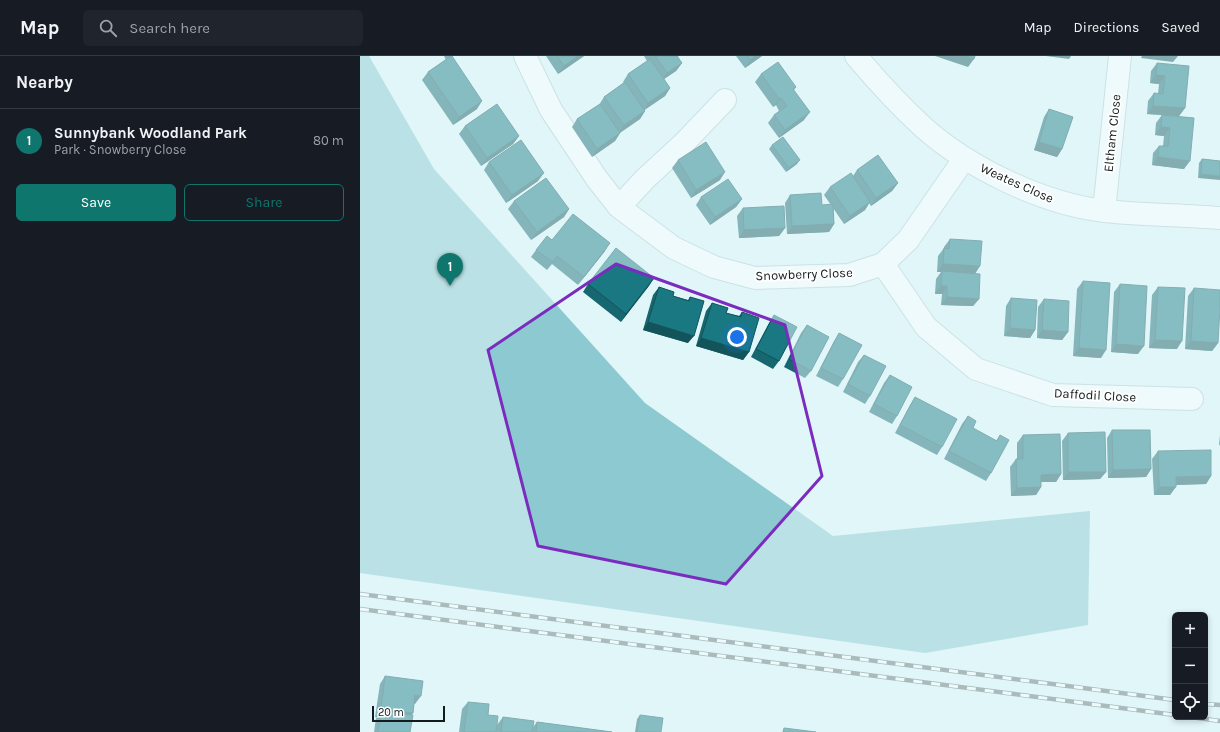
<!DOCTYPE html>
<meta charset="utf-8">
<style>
body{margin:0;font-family:Karla,sans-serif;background:#20242c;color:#f1f3f6}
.controls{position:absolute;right:12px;bottom:12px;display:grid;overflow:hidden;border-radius:6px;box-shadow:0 2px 6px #0003}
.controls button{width:36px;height:36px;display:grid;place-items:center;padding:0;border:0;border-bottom:1px solid #363941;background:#171b24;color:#f1f3f6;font:20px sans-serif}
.scale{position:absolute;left:12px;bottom:10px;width:73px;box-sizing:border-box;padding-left:4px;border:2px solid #131b1c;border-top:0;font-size:11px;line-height:14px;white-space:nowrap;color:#131b1c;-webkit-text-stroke:3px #fefefe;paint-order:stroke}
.you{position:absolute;left:377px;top:281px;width:14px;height:14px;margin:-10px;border:3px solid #fff;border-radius:50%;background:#1a73e8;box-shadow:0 0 0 6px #1a73e833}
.badge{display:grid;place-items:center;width:26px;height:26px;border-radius:50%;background:#0f766e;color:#fff;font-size:13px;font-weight:700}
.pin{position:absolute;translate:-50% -33px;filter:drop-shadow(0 1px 2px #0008)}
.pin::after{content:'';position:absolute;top:21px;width:14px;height:12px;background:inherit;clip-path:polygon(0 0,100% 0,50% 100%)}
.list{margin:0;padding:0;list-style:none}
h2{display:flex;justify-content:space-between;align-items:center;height:52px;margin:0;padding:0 16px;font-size:17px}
h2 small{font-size:13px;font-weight:400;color:#9ea1a6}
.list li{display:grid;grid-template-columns:26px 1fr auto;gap:12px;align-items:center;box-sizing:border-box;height:64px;padding:0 16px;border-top:1px solid #363941}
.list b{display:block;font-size:15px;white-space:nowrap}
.list p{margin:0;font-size:13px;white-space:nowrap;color:#9ea1a6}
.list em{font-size:13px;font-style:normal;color:#9ea1a6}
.actions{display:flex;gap:8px;padding:12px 16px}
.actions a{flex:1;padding:9px 0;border:1px solid #0f766e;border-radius:6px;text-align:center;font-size:14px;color:#0f766e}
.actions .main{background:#0f766e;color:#fff}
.icon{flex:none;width:22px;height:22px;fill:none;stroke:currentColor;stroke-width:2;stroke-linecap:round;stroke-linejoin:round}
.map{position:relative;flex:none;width:860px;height:676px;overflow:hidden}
header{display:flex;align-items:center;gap:24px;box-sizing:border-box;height:56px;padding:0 20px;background:#171b24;border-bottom:1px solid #363941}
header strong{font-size:19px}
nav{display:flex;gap:22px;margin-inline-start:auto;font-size:14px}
.search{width:280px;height:36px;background:#20242c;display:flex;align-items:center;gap:10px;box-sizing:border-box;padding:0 14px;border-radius:6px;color:#9ea1a6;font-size:15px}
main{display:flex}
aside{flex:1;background:#171b24}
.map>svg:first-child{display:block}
.green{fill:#8cc9d1}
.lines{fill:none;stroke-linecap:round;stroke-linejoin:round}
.minor-casing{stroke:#b5cacc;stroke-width:24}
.tertiary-casing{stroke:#b5cacc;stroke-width:24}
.minor{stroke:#fff;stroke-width:22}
.tertiary{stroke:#fff;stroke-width:22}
.rail-casing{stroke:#667475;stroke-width:4.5}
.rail{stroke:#fefefe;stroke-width:3;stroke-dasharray:9;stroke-linecap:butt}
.wall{fill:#16676f}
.shaded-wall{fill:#12545a}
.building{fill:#197881;stroke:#12545a}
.marked{fill:none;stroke:#7b2cbf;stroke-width:3;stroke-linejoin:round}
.labels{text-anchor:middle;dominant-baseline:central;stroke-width:4;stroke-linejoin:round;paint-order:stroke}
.street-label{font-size:13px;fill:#131b1c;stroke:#fefefe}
</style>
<header>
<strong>Map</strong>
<div class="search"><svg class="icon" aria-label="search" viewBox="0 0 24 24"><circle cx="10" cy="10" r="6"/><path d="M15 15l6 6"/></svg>Search here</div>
<nav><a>Map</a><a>Directions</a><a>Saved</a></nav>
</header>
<main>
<aside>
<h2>Nearby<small></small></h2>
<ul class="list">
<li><span class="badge">1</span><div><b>Sunnybank Woodland Park</b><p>Park · Snowberry Close</p></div><em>80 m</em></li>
</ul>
<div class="actions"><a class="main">Save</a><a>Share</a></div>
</aside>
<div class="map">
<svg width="860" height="676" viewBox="0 0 860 676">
<rect width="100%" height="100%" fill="#e0f6f8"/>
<path class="green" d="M 0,0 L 9,0 L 74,113 L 285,347 L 473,480 L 730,455 L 728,569 L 565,597 L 0,517 Z"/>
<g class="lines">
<g class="minor-casing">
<path id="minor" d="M 165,0 L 191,54 L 237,123 L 259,151 L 314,192 L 354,211 L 395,222 L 489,219 L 523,208 L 548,184 L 604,103
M 259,151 L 285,123 L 325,86 L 365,44
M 744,155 L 760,0
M 523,208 L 566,271 L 616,313 L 693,339 L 832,343"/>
</g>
<g class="tertiary-casing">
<path id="tertiary" d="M 496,0 C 517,25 539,49 563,71 C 609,112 683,148 745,155 C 783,159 822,159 860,162"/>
</g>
<use href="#minor" class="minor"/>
<use href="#tertiary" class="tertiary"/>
<g class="rail-casing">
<path id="rail" d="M 0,538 L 815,644
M 0,553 L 815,659
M 845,648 L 860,649
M 831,661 L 860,665"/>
</g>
<use href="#rail" class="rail"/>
</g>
<path class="wall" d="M 84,0 L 93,0 L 92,0 L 117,53 L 93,69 L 62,24 L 68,16 L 86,4 Z
M 186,0 L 224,0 L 198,18 Z
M 284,0 L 319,0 L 317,1 L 322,7 L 316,15 L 304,23 L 310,32 L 305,40 L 284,54 L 285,55 L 280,63 L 260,77 L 255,85 L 232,101 L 212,71 L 217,63 L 239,49 L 244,41 L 264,27 L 263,26 L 268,18 L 287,5 Z
M 376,0 L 402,0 L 385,12 Z
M 797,7 L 825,52 L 819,60 L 787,58 L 788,45 L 794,37 L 798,38 L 799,28 L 790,27 L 791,15 Z
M 401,18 L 436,31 L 434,34 L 444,64 L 419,82 L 408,67 L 414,59 L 419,55 L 416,49 L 413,51 L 395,26 Z
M 689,53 L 702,93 L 697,101 L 674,94 L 684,61 Z
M 802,59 L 834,62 L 824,113 L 792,109 L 793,97 L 799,90 L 803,90 L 804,80 L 795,79 L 796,67 Z
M 105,70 L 159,80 L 153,88 L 121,110 L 99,78 Z
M 412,89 L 437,108 L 426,116 L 409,93 Z
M 842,103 L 860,105 L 838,122 L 839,107 Z
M 318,104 L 360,124 L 331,142 L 312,112 Z
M 129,106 L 178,125 L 146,147 L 124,114 Z
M 497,114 L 538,127 L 532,135 L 511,150 L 509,147 L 505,154 L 484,168 L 473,152 L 474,168 L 469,176 L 427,178 L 425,147 L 430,139 L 462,149 L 471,149 L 464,139 L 470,131 L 493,120 Z
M 341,141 L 382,143 L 376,151 L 350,169 L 336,149 Z
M 154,145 L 209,153 L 204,161 L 171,184 L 148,153 Z
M 383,152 L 425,172 L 419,180 L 379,182 L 377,160 Z
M 590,183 L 615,217 L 619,243 L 613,250 L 581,249 L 582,238 L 575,238 L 576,223 L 581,216 L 577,216 L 578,200 L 584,192 L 584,191 Z
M 192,184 L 245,195 L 218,229 L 192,208 L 187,214 L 171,201 L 176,194 Z
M 294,222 L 261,266 L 223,236 L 228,228 Z
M 723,225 L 741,302 L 713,300 L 717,233 Z
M 760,228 L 778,298 L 751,296 L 754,236 Z
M 299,231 L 313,240 L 328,244 L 330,241 L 328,287 L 283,274 L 293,239 Z
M 798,231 L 817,293 L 789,292 L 792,239 Z
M 834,232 L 858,287 L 852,295 L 825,293 L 828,240 Z
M 651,242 L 675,274 L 670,282 L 644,280 L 646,250 Z
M 684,243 L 708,276 L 702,284 L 677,282 L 678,251 Z
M 352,247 L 366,257 L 379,260 L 382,256 L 389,296 L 383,304 L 336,290 L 346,255 Z
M 414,259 L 419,305 L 413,313 L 391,301 L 409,267 Z
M 447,269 L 451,315 L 445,322 L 424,311 L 441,277 Z
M 479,277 L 483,323 L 478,331 L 456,320 L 474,285 Z
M 504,299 L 510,340 L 505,348 L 483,336 L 498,306 Z
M 530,319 L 537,360 L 532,368 L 509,356 L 524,327 Z
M 555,341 L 582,391 L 577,399 L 535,377 L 550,349 Z
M 608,360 L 613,372 L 636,385 L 640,379 L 631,417 L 626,425 L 584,403 L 602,368 Z
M 752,374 L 791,413 L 786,421 L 748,422 L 747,382 Z
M 708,377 L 746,416 L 740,423 L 703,424 L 702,385 Z
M 663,379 L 701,418 L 696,426 L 681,426 L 681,431 L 676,439 L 651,440 L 650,411 L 656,403 L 657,403 L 657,387 Z
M 860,379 L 860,390 L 859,388 Z
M 798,395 L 851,420 L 846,428 L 816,429 L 810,439 L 794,439 L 792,403 Z
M 25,620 L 55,648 L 54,648 L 53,657 L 52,658 L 50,676 L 14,676 L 16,662 L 17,661 L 15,661 L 20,628 Z
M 108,646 L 128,659 L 136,676 L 99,676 L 102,653 Z
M 280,659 L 301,676 L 275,676 L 277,663 Z
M 143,661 L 173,671 L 177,666 L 252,676 L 136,676 L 137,669 Z"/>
<path class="shaded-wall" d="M 218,0 L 224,0 L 198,18 L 204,10 Z
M 396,0 L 402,0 L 385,12 L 390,4 Z
M 575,0 L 603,0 L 614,3 L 608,11 Z
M 686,0 L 711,0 L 709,3 Z
M 782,0 L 818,0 L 813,6 L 781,2 Z
M 322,7 L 316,15 L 301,25 L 307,17 Z
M 796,19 L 805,20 L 799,28 L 790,27 Z
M 310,32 L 305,40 L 283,55 L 288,47 Z
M 421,42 L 416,49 L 413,51 L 419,43 Z
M 122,45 L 117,53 L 93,69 L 99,61 Z
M 793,50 L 825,52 L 819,60 L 787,58 Z
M 285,55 L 280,63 L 259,77 L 264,69 Z
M 450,56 L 444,64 L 419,82 L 425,74 Z
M 801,71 L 810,72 L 804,80 L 795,79 Z
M 260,77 L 255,85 L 232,101 L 237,93 Z
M 159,80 L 153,88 L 121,110 L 127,102 Z
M 679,86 L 702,93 L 697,101 L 674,94 Z
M 798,101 L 830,105 L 824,113 L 792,109 Z
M 440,104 L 437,108 L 426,116 L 429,112 Z
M 365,116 L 360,124 L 331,142 L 336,134 Z
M 184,117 L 178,125 L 146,147 L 152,139 Z
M 841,118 L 860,120 L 860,124 L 838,122 Z
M 538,127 L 532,135 L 511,150 L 516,142 Z
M 382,143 L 376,151 L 350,169 L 355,161 Z
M 510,146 L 505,154 L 484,168 L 490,160 Z
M 209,153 L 204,161 L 171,184 L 177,176 Z
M 474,168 L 469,176 L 427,178 L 432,170 Z
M 425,172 L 419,180 L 379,182 L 384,174 Z
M 250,187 L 245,195 L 218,229 L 224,221 Z
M 583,208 L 620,210 L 615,218 L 582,215 L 581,216 L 577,216 Z
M 294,222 L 289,230 L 261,266 L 266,258 Z
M 581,230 L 587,230 L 582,238 L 575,238 Z
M 587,241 L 619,243 L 613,250 L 581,249 Z
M 288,266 L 334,280 L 328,287 L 283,274 Z
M 650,272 L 675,274 L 670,282 L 644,280 Z
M 682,274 L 708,276 L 702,284 L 677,282 Z
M 341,282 L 389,296 L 383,304 L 336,290 Z
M 795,284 L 822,285 L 817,293 L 789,292 Z
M 831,285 L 858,287 L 852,295 L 825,293 Z
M 756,288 L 784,290 L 778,298 L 751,296 Z
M 719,292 L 746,294 L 741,302 L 713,300 Z
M 791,413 L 786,421 L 748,422 L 753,414 Z
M 708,416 L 746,416 L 740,423 L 703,424 Z
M 701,418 L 696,426 L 675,426 L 681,419 Z
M 851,420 L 846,428 L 810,429 L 816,421 Z
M 681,431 L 676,439 L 651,440 L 657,432 Z
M 799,431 L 816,431 L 810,439 L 794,439 Z
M 55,639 L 61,640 L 55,648 L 50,647 Z
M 21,653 L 53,657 L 47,665 L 21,655 L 17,661 L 15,661 Z"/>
<path class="building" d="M 91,0 L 92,0 L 122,45 L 99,61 L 68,16 Z
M 197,0 L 218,0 L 204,10 Z
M 295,0 L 317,0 L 322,7 L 307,17 Z
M 387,0 L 396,0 L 390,4 Z
M 603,0 L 615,0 L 614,3 Z
M 290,3 L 310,32 L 288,47 L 268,18 Z
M 418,6 L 436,31 L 433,33 L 450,56 L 425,74 L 414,59 L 427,50 L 421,42 L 419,43 L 401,18 Z
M 797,7 L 829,10 L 825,52 L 793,50 L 794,37 L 803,38 L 805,20 L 796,19 Z
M 265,26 L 285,55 L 264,69 L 244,41 Z
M 137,48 L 159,80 L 127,102 L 105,70 Z
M 240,48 L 260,77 L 237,93 L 217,63 Z
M 689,53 L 713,61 L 702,93 L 679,86 Z
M 802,59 L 834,62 L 830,105 L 798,101 L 799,90 L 808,90 L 810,72 L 801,71 Z
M 423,81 L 440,104 L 429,112 L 412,89 Z
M 161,84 L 184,117 L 152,139 L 129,106 Z
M 346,86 L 365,116 L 336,134 L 318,104 Z
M 518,99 L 538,127 L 516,142 L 497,114 Z
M 842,103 L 860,105 L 860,120 L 841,118 Z
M 491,117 L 510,146 L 490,160 L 470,131 Z
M 186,122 L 209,153 L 177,176 L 154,145 Z
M 368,123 L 382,143 L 355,161 L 341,141 Z
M 461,137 L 462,149 L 473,148 L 474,168 L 432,170 L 430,139 Z
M 424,150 L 425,172 L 384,174 L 383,152 Z
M 213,158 L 250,187 L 224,221 L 197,200 L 193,206 L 176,194 L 187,180 L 192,184 Z
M 590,183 L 622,185 L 620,210 L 583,208 L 584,192 L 589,193 Z
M 256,192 L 294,222 L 266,258 L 228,228 Z
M 582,215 L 620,218 L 619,243 L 587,241 L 587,230 L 581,230 Z
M 723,225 L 750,227 L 746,294 L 719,292 Z
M 760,228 L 787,230 L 784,290 L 756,288 Z
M 299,231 L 314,236 L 313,240 L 329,245 L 330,241 L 344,245 L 334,280 L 288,266 Z
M 798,231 L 825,232 L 822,285 L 795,284 Z
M 834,232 L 860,234 L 860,252 L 858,287 L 831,285 Z
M 651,242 L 677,244 L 675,274 L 650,272 Z
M 684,243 L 709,245 L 708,276 L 682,274 Z
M 352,247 L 368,252 L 366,257 L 381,261 L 382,256 L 399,262 L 389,296 L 341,282 Z
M 414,259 L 437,271 L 419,305 L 396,293 Z
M 447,269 L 469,281 L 451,315 L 429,303 Z
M 479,277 L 502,289 L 483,323 L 461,312 Z
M 504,299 L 526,310 L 510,340 L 488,328 Z
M 530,319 L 552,331 L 537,360 L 514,348 Z
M 555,341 L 597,363 L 582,391 L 540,369 Z
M 608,360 L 616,365 L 613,372 L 637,385 L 640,379 L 649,384 L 631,417 L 589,395 Z
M 752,374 L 790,374 L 791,413 L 753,414 Z
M 745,376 L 746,416 L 708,416 L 708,377 Z
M 700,378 L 701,418 L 681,419 L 681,431 L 657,432 L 656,403 L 663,403 L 663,379 Z
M 851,394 L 851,420 L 816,421 L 816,431 L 799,431 L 798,395 Z
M 25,620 L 63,625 L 61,640 L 55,639 L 53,657 L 21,653 Z
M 108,646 L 129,648 L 128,659 L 138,660 L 136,676 L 104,676 Z
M 21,655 L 53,659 L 50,676 L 18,676 Z
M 280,659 L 303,662 L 301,676 L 277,676 Z
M 143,661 L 174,665 L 172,676 L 141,676 Z
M 177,666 L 252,676 L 176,676 Z
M 424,672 L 456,676 L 423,676 Z"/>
<path d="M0 0H860V676H0ZM 256,208 L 425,269 L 462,420 L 366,528 L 178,490 L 128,294 Z" fill="#e0f6f8" fill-opacity=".55" fill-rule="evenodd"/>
<path class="marked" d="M 256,208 L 425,269 L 462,420 L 366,528 L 178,490 L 128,294 Z"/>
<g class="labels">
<g class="street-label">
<text transform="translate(752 77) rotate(-84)">Eltham Close</text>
<text transform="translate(657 127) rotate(24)">Weates Close</text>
<text transform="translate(444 218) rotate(-2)">Snowberry Close</text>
<text transform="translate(735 339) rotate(3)">Daffodil Close</text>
</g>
</g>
</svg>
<div class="controls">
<button>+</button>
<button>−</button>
<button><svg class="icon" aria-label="locate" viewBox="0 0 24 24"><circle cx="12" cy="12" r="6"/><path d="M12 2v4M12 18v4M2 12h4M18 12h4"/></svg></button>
</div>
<div class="scale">20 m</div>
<div class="you"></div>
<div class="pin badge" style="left:90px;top:230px">1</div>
</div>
</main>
